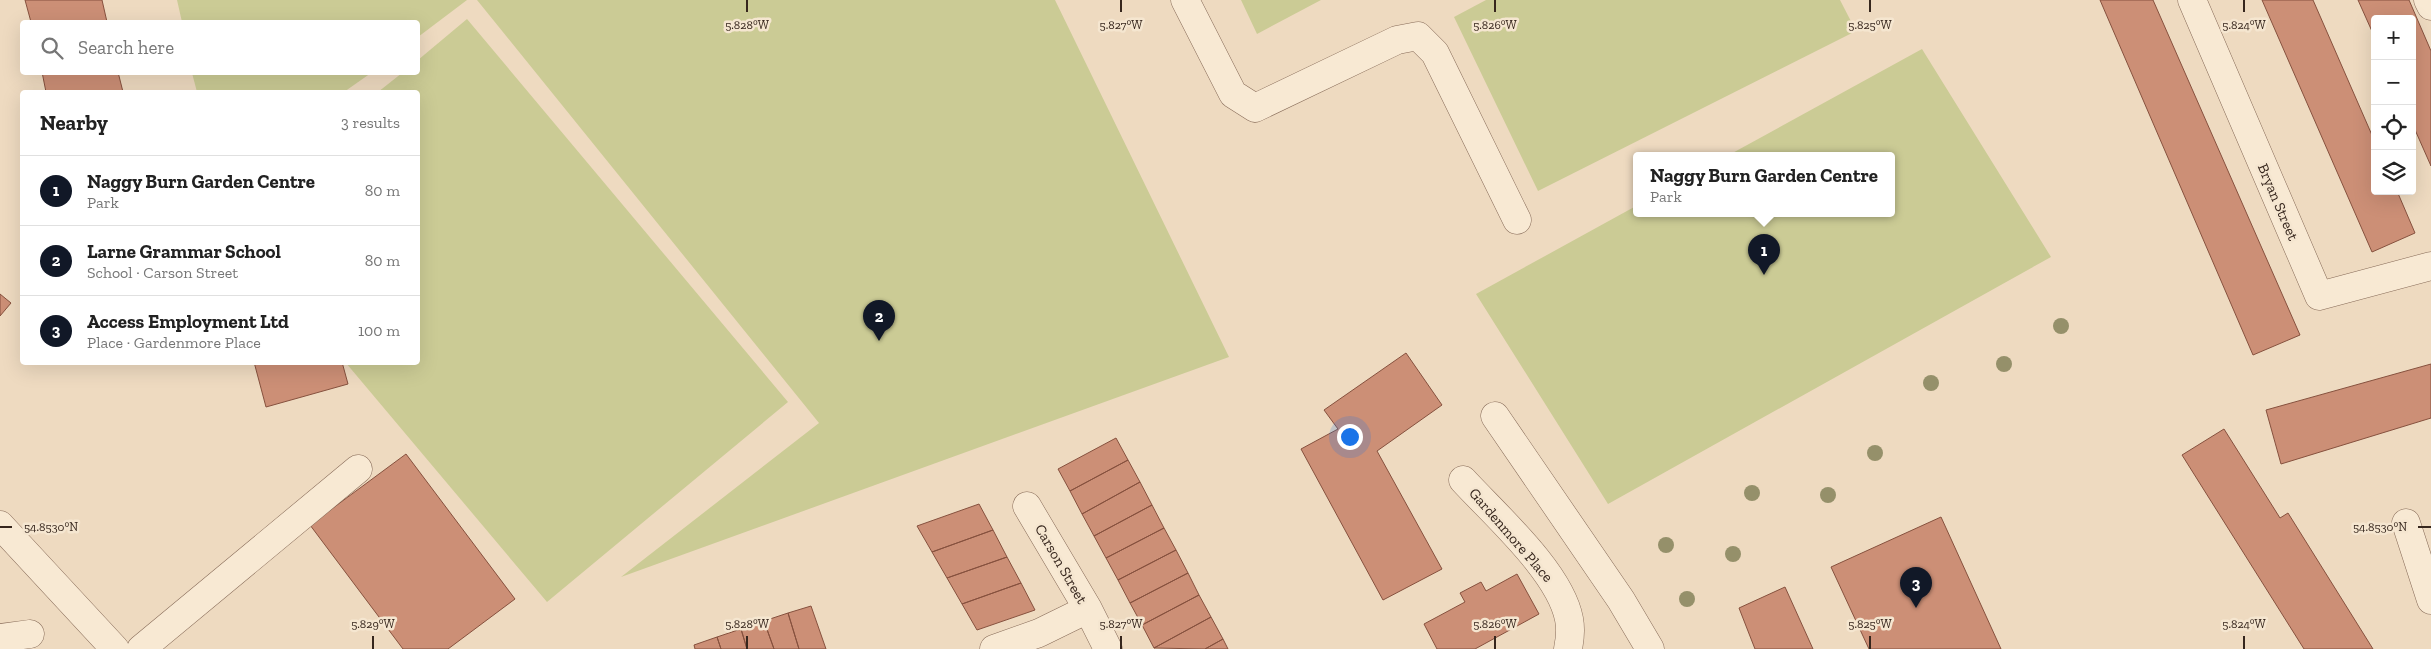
<!DOCTYPE html>
<meta charset="utf-8">
<style>
body{margin:0;font-family:"Zilla Slab",serif;background:#f2f2f2;color:#222}
.controls{position:absolute;right:15px;top:15px;display:grid;overflow:hidden;border-radius:5px;box-shadow:0 5px 20px #0002}
.controls button{width:45px;height:45px;display:grid;place-items:center;padding:0;border:0;border-bottom:1px solid #e0e0e0;background:#fff;color:#222;font:25px sans-serif}
.you{position:absolute;left:1349px;top:436px;width:18px;height:18px;margin:-12px;border:4px solid #fff;border-radius:50%;background:#1a73e8;box-shadow:0 0 0 8px #1a73e833}
.badge{display:grid;place-items:center;width:32px;height:32px;border-radius:50%;background:#111827;color:#fff;font-size:16px;font-weight:700}
.pin{position:absolute;translate:-50% -41px;filter:drop-shadow(0 1px 2px #0008)}
.pin::after{content:'';position:absolute;top:26px;width:18px;height:15px;background:inherit;clip-path:polygon(0 0,100% 0,50% 100%)}
.popup{position:absolute;left:1633px;top:152px;width:262px;height:65px;box-sizing:border-box;display:grid;place-content:center;border-radius:5px;background:#fff;filter:drop-shadow(0 1px 4px #0005);font-size:16px;white-space:nowrap;color:#767676}
.popup b{font-size:19px;color:#222}
.popup::after{content:'';position:absolute;left:50%;top:100%;margin-left:-10px;border:10px solid transparent;border-top-color:#fff}
.list{margin:0;padding:0;list-style:none}
h2{display:flex;justify-content:space-between;align-items:center;height:65px;margin:0;padding:0 20px;font-size:21px}
h2 small{font-size:16px;font-weight:400;color:#767676}
.list li{display:grid;grid-template-columns:32px 1fr auto;gap:15px;align-items:center;box-sizing:border-box;height:70px;padding:0 20px;border-top:1px solid #e0e0e0}
.list b{display:block;font-size:19px;white-space:nowrap}
.list p{margin:0;font-size:16px;white-space:nowrap;color:#767676}
.list em{font-size:16px;font-style:normal;color:#767676}
.icon{flex:none;width:28px;height:28px;fill:none;stroke:currentColor;stroke-width:2;stroke-linecap:round;stroke-linejoin:round}
.map{position:relative;flex:none;width:2431px;height:649px;overflow:hidden}
.search{position:absolute;background:#fff;box-shadow:0 5px 20px #0002;left:20px;top:20px;width:400px;height:55px;display:flex;align-items:center;gap:12px;box-sizing:border-box;padding:0 18px;border-radius:5px;color:#767676;font-size:19px}
.panel{position:absolute;background:#fff;box-shadow:0 5px 20px #0002;left:20px;top:90px;width:400px;height:275px;border-radius:5px}
.map>svg:first-child{display:block}
.green{fill:#cbcb95}
.building{fill:#cc8f76;stroke:#86513e}
.lines{fill:none;stroke-linecap:round;stroke-linejoin:round}
.minor-casing{stroke:#876b58;stroke-width:29}
.minor{stroke:#f8e9d3;stroke-width:28}
.tree{fill:#95906a}
.ticks{fill:none;stroke:#36261d;stroke-width:2}
.labels{text-anchor:middle;dominant-baseline:central;stroke-width:5;stroke-linejoin:round;paint-order:stroke}
.street-label{font-size:15px;fill:#36261d;stroke:#f5e6d0}
.ticks-label{font-size:12px;text-anchor:middle;fill:#36261d;stroke:#f5e6d0;stroke-width:5;stroke-linejoin:round;paint-order:stroke}
</style>
<div class="map">
<svg width="2431" height="649" viewBox="0 0 2431 649">
<rect width="100%" height="100%" fill="#eedac0"/>
<path class="green" d="M 177,0 L 467,0 L 418,37 L 418,22 L 182,22 Z
M 477,0 L 1055,0 L 1229,357 L 621,577 L 819,423 Z
M 1241,0 L 1321,0 L 1257,34 Z
M 1486,0 L 1840,0 L 1856,31 L 1538,191 L 1454,17 Z
M 467,19 L 788,402 L 547,602 L 346,363 L 418,362 L 418,92 L 378,92 L 402,73 L 418,72 L 418,60 Z
M 1922,49 L 2051,257 L 1608,504 L 1476,294 L 1636,206 L 1636,214 L 1892,214 L 1892,156 L 1727,156 Z
M 192,73 L 192,72 L 371,73 L 344,92 L 197,92 Z"/>
<path class="building" d="M 25,0 L 102,0 L 107,22 L 31,22 Z
M 2100,0 L 2153,0 L 2300,335 L 2253,355 Z
M 2262,0 L 2313,0 L 2375,142 L 2375,191 L 2397,191 L 2415,233 L 2372,252 Z
M 2358,0 L 2409,0 L 2431,51 L 2431,166 L 2412,123 L 2412,19 L 2375,19 L 2375,38 Z
M 42,72 L 118,72 L 123,92 L 46,92 Z
M 0,294 L 11,303 L 0,316 Z
M 1406,353 L 1442,405 L 1377,451 L 1442,569 L 1383,600 L 1301,449 L 1338,429 L 1324,410 Z
M 254,362 L 342,362 L 348,384 L 266,407 Z
M 2431,364 L 2431,418 L 2281,464 L 2266,410 Z
M 2224,429 L 2280,518 L 2288,513 L 2373,649 L 2304,649 L 2182,455 Z
M 1116,438 L 1128,460 L 1070,491 L 1058,469 Z
M 406,454 L 515,599 L 448,649 L 403,649 L 310,525 Z
M 1128,460 L 1140,482 L 1082,514 L 1070,491 Z
M 1140,482 L 1152,505 L 1094,536 L 1082,514 Z
M 979,504 L 993,530 L 932,552 L 917,526 Z
M 1152,505 L 1164,528 L 1106,558 L 1094,536 Z
M 1941,517 L 2001,649 L 1869,649 L 1831,567 Z
M 1164,528 L 1176,550 L 1118,580 L 1106,558 Z
M 993,530 L 1007,557 L 947,578 L 932,552 Z
M 1176,550 L 1188,573 L 1130,603 L 1118,580 Z
M 1007,557 L 1021,583 L 962,604 L 947,578 Z
M 1188,573 L 1199,595 L 1142,625 L 1130,603 Z
M 1517,574 L 1539,614 L 1475,649 L 1437,649 L 1424,624 L 1465,602 L 1460,593 L 1481,582 L 1486,591 Z
M 1021,583 L 1035,610 L 977,630 L 962,604 Z
M 1785,587 L 1813,649 L 1755,649 L 1739,608 Z
M 1199,595 L 1211,617 L 1154,648 L 1142,625 Z
M 811,606 L 826,649 L 799,649 L 788,613 Z
M 788,613 L 799,649 L 774,649 L 764,621 Z
M 1211,617 L 1223,639 L 1205,649 L 1154,648 Z
M 764,621 L 774,649 L 747,649 L 741,629 Z
M 741,629 L 747,649 L 721,649 L 717,637 Z
M 717,637 L 721,649 L 695,649 L 694,645 Z
M 1223,639 L 1228,649 L 1205,649 Z"/>
<g class="lines">
<g class="minor-casing">
<path id="minor" d="M 1185,0 L 1233,94 L 1255,108 L 1397,40 L 1418,36 L 1435,53 L 1517,220
M 2192,0 L 2319,296 L 2431,266
M 2428,0 L 2431,6
M 1495,416 L 1621,600 L 1650,649
M 1463,480 C 1495,515 1560,572 1569,619 C 1571,629 1570,639 1568,649
M 1027,506 L 1088,609 L 1108,649
M 2406,523 L 2431,600
M 0,525 L 115,649
M 0,638 L 30,634
M 141,649 L 358,469
M 994,649 L 1039,633 L 1088,609"/>
</g>
<use href="#minor" class="minor"/>
</g>
<g class="tree">
<circle cx="2061" cy="326" r="8"/>
<circle cx="2004" cy="364" r="8"/>
<circle cx="1931" cy="383" r="8"/>
<circle cx="1875" cy="453" r="8"/>
<circle cx="1752" cy="493" r="8"/>
<circle cx="1828" cy="495" r="8"/>
<circle cx="1666" cy="545" r="8"/>
<circle cx="1733" cy="554" r="8"/>
<circle cx="1687" cy="599" r="8"/>
</g>
<path class="ticks" d="M 747,0 L 747,12M 1121,0 L 1121,12M 1495,0 L 1495,12M 1870,0 L 1870,12M 2244,0 L 2244,12M 0,527 L 12,527M 2418,527 L 2431,527M 373,636 L 373,649M 747,636 L 747,649M 1121,636 L 1121,649M 1495,636 L 1495,649M 1870,636 L 1870,649M 2244,636 L 2244,649"/>
<g class="labels">
<g class="street-label">
<text transform="translate(2278 202) rotate(67)">Bryan Street</text>
<text transform="translate(1511 535) rotate(49)">Gardenmore Place</text>
<text transform="translate(1061 564) rotate(60)">Carson Street</text>
</g>
</g>
<g class="ticks-label">
<text x="747" y="29">5.828°W</text>
<text x="1121" y="29">5.827°W</text>
<text x="1495" y="29">5.826°W</text>
<text x="1870" y="29">5.825°W</text>
<text x="2244" y="29">5.824°W</text>
<text x="51" y="531">54.8530°N</text>
<text x="2380" y="531">54.8530°N</text>
<text x="373" y="628">5.829°W</text>
<text x="747" y="628">5.828°W</text>
<text x="1121" y="628">5.827°W</text>
<text x="1495" y="628">5.826°W</text>
<text x="1870" y="628">5.825°W</text>
<text x="2244" y="628">5.824°W</text>
</g>
</svg>
<div class="controls">
<button>+</button>
<button>−</button>
<button><svg class="icon" aria-label="locate" viewBox="0 0 24 24"><circle cx="12" cy="12" r="6"/><path d="M12 2v4M12 18v4M2 12h4M18 12h4"/></svg></button>
<button><svg class="icon" aria-label="layers" viewBox="0 0 24 24"><path d="M12 4l9 5-9 5-9-5zM3 14l9 5 9-5"/></svg></button>
</div>
<div class="you"></div>
<div class="pin badge" style="left:1764px;top:275px">1</div>
<div class="popup"><b>Naggy Burn Garden Centre</b>Park</div>
<div class="pin badge" style="left:879px;top:341px">2</div>
<div class="pin badge" style="left:1916px;top:608px">3</div>
<div class="search"><svg class="icon" aria-label="search" viewBox="0 0 24 24"><circle cx="10" cy="10" r="6"/><path d="M15 15l6 6"/></svg>Search here</div>
<section class="panel">
<h2>Nearby<small>3 results</small></h2>
<ul class="list">
<li><span class="badge">1</span><div><b>Naggy Burn Garden Centre</b><p>Park</p></div><em>80 m</em></li>
<li><span class="badge">2</span><div><b>Larne Grammar School</b><p>School · Carson Street</p></div><em>80 m</em></li>
<li><span class="badge">3</span><div><b>Access Employment Ltd</b><p>Place · Gardenmore Place</p></div><em>100 m</em></li>
</ul>
</section>
</div>
